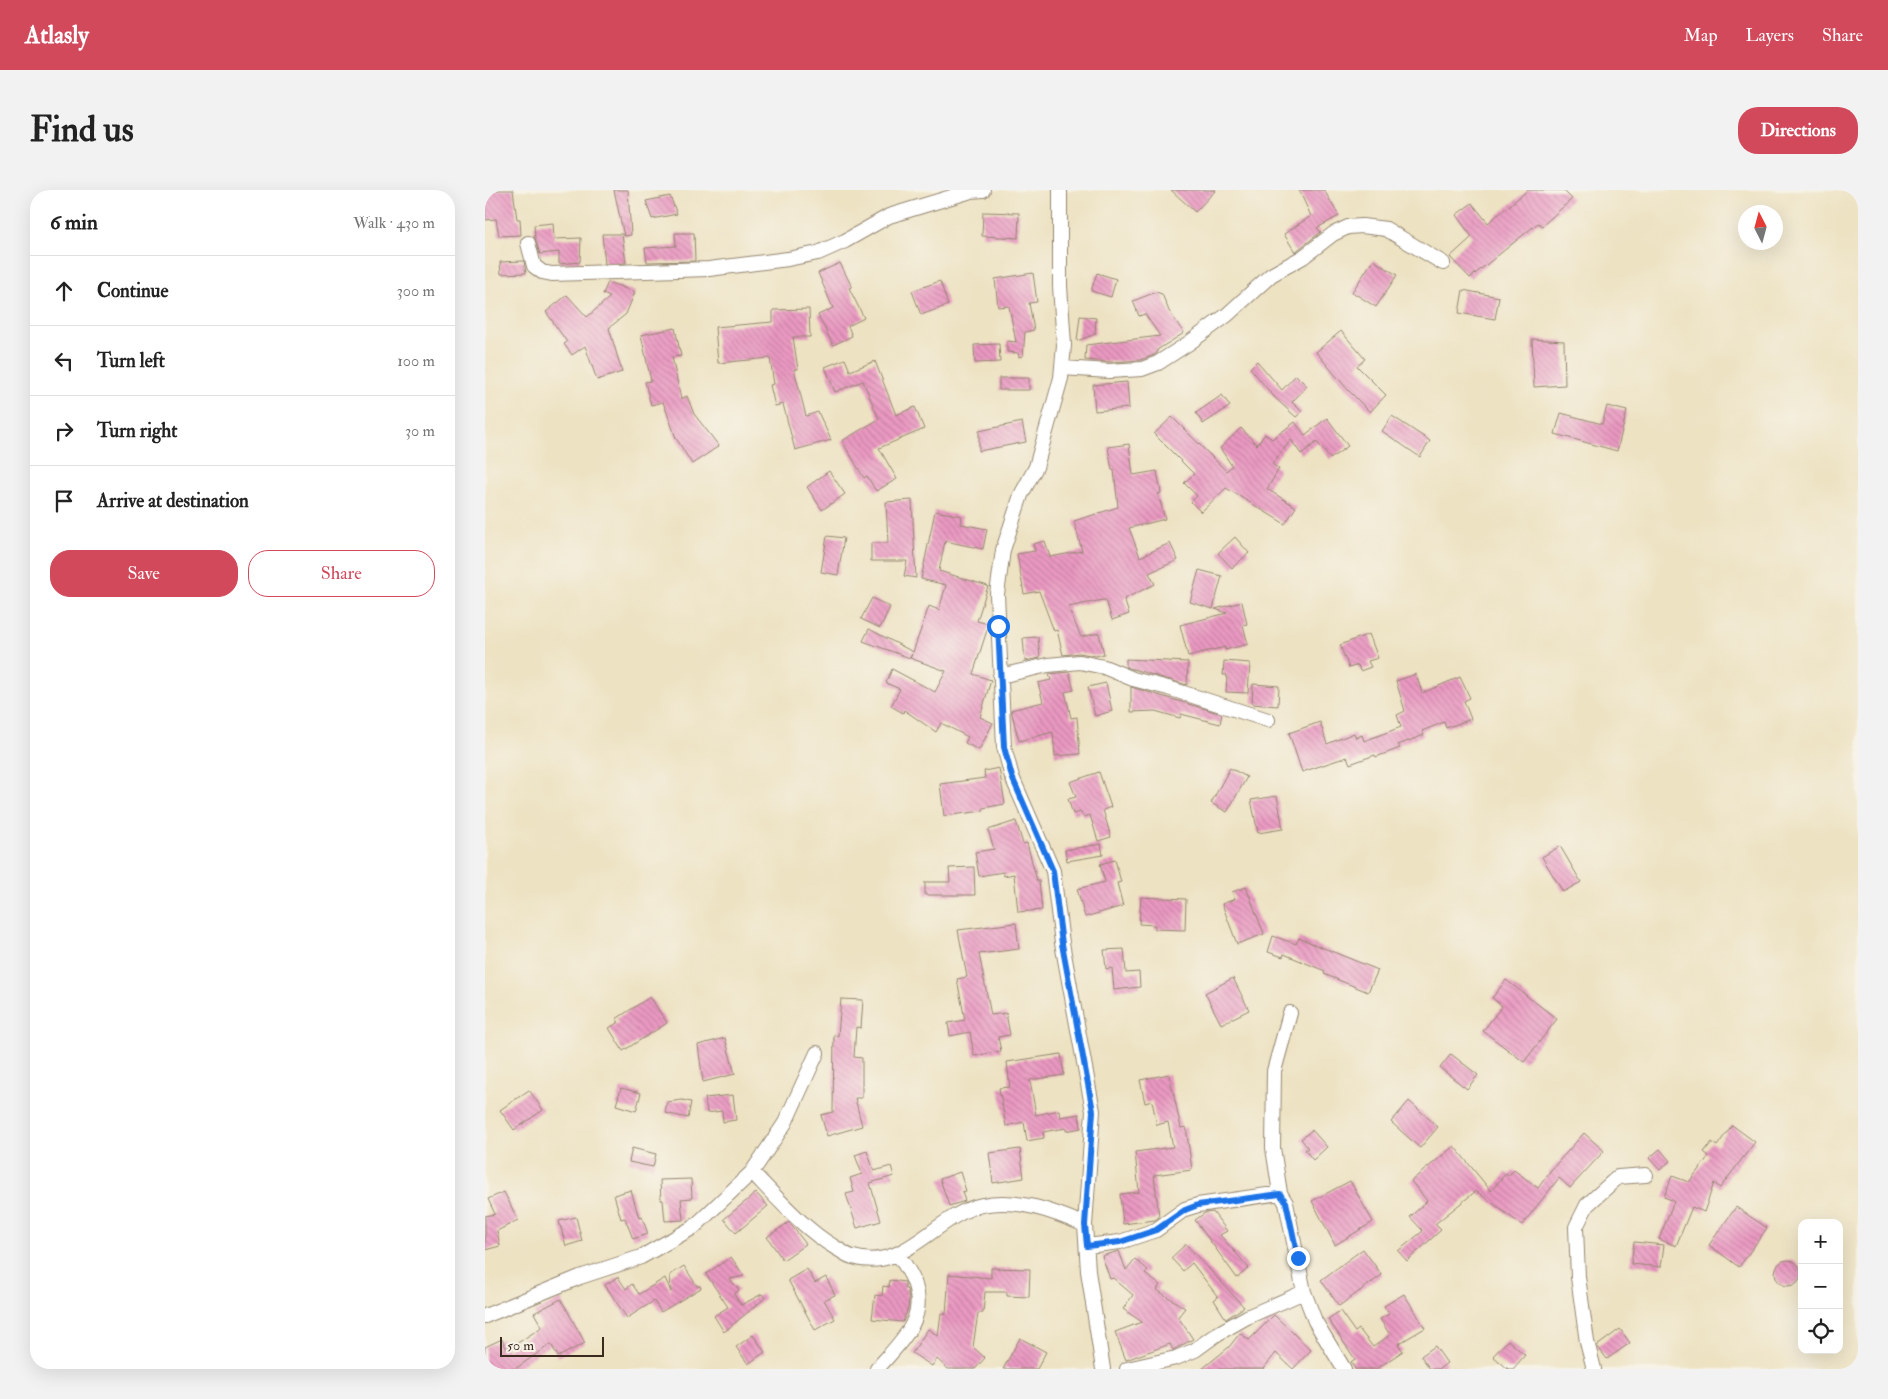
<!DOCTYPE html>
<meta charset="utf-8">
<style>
body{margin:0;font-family:"IM FELL Double Pica",serif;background:#f2f2f2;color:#222}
.controls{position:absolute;right:15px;bottom:15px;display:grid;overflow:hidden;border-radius:10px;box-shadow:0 5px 20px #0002}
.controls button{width:45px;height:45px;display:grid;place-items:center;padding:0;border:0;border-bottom:1px solid #e0e0e0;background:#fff;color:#222;font:25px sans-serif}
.compass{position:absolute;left:1253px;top:15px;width:45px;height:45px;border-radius:50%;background:#fff;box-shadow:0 5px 20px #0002;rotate:354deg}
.scale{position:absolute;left:15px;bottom:12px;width:104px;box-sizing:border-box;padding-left:5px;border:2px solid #3b2a1e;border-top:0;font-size:14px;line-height:18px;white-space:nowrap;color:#3b2a1e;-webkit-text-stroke:4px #f7f3e8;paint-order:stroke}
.stop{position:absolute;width:15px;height:15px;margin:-11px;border:4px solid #1a73e8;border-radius:50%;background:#fff}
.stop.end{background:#1a73e8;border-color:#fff;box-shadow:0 1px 5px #0008}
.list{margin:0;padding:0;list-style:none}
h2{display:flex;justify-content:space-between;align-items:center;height:65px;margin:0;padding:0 20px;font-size:21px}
h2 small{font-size:16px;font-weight:400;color:#767676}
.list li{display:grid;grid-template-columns:32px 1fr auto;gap:15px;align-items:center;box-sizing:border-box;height:70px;padding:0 20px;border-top:1px solid #e0e0e0}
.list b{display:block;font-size:19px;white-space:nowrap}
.list em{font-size:16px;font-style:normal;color:#767676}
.actions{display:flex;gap:10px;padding:15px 20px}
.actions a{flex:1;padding:11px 0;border:1px solid #d1495b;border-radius:20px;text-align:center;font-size:18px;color:#d1495b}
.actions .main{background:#d1495b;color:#fff}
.icon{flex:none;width:28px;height:28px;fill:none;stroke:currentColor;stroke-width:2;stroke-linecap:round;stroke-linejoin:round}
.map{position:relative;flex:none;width:1373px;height:1179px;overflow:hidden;border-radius:20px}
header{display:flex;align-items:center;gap:30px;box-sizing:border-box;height:70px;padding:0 25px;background:#d1495b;color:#fff}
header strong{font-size:24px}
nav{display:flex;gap:28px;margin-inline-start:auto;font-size:18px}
.intro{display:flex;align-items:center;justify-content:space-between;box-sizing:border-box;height:120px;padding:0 30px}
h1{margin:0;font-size:35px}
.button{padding:12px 22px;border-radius:20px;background:#d1495b;color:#fff;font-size:18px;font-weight:700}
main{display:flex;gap:30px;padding:0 30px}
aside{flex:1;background:#fff;border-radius:20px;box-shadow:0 5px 20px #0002}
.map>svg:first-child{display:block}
.building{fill:url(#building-back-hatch)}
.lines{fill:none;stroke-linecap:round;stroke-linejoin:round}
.minor-casing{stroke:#948670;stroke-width:16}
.minor{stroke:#fff;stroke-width:14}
.route{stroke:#1a73e8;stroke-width:6}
</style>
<header>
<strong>Atlasly</strong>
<nav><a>Map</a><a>Layers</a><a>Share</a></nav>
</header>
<div class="intro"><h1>Find us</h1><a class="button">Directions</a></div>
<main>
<aside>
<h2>6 min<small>Walk · 430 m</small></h2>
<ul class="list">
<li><svg class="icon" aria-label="ahead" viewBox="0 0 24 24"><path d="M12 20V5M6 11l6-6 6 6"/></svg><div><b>Continue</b></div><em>300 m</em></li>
<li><svg class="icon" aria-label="left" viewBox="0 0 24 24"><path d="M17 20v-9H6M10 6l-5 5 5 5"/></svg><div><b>Turn left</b></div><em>100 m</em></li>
<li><svg class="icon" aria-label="right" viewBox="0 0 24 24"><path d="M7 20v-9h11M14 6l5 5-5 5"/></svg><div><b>Turn right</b></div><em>30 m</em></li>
<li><svg class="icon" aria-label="arrive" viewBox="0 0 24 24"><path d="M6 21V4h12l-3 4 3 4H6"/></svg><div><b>Arrive at destination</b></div></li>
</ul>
<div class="actions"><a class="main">Save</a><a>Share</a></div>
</aside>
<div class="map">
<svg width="1373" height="1179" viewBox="0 0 1373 1179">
<defs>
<pattern id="building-back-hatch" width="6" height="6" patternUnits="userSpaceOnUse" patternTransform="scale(1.25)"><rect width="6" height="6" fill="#eb99c2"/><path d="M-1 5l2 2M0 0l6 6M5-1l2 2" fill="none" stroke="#c07d9d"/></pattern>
</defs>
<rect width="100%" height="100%" fill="#f7f3e8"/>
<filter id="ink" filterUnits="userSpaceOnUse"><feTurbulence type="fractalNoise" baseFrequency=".02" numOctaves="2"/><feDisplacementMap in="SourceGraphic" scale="10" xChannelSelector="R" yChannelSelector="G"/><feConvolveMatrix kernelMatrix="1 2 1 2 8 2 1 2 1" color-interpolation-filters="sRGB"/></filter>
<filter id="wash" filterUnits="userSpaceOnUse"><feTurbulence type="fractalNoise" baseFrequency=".0096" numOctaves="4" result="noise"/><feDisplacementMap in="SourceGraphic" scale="20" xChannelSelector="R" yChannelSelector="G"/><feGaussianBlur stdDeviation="1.12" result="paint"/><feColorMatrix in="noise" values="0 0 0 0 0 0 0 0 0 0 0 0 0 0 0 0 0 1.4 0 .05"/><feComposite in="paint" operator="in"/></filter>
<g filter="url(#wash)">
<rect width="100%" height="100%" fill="#ede2c2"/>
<g id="blocks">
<path class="building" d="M 0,0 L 28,0 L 32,29 L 35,29 L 36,45 L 14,46 L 11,29 L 0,30 Z
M 129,0 L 143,0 L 146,45 L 139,46 Z
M 686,0 L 731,0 L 710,22 Z
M 814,0 L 839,0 L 854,26 L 832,38 L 836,42 L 810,62 L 799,44 L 826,26 Z
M 1043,0 L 1078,0 L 1087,9 L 1057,36 L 1053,33 L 985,88 L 965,67 L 987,47 L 971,25 L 987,13 L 1003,33 Z
M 185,6 L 192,24 L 167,29 L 161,11 Z
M 498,22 L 534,23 L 533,48 L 497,46 Z
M 68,33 L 69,49 L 96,48 L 95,72 L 74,74 L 74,62 L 55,64 L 50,48 L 49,35 Z
M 190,43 L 209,43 L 210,71 L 162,72 L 160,58 L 191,56 Z
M 117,44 L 137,44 L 141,73 L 120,74 Z
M 888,70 L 912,85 L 891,117 L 867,102 Z
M 39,71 L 41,83 L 16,84 L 15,72 Z
M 355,73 L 367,97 L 364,98 L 379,128 L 363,136 L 367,146 L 348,155 L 333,125 L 348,118 L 333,83 Z
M 548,83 L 552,112 L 544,113 L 549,140 L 540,142 L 538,166 L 534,167 L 533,163 L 522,162 L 522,151 L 531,152 L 524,116 L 513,117 L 510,89 Z
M 612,83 L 631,89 L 626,107 L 606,101 Z
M 455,91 L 463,115 L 436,125 L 427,101 Z
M 123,92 L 150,102 L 141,124 L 124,138 L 137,182 L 112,190 L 100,156 L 87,165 L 79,154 L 82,152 L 61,122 L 82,105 L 102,127 L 125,107 L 118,104 Z
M 978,100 L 1014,107 L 1010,129 L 974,123 Z
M 671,102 L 677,104 L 684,121 L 699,143 L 672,160 L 672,163 L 669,165 L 655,170 L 626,172 L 600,170 L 601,155 L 675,146 L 660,124 L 654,126 L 648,111 Z
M 324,119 L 325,147 L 308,147 L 313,179 L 309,179 L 321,226 L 333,222 L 346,250 L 310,260 L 298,214 L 290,216 L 285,195 L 289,194 L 285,168 L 233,173 L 230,137 L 288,132 L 288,120 Z
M 595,126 L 611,128 L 610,144 L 592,151 Z
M 190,138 L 196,166 L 187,167 L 196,209 L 202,206 L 209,224 L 234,256 L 207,274 L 191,248 L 178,212 L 166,215 L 160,192 L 166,191 L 156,145 Z
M 856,141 L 880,169 L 872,176 L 901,205 L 885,222 L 863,200 L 831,162 Z
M 1047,149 L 1079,151 L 1080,195 L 1049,197 Z
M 514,154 L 515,172 L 490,173 L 489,155 Z
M 360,169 L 365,181 L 390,171 L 411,225 L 430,217 L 439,239 L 394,258 L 412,289 L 391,301 L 382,286 L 379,288 L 357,251 L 394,229 L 378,191 L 350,202 L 340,177 Z
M 772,171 L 797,200 L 811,185 L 822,196 L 807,212 L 817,222 L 811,227 L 790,208 L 765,178 Z
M 514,188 L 544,188 L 544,200 L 514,200 Z
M 642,192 L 644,218 L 610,221 L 608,195 Z
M 737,205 L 745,216 L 718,234 L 711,223 Z
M 1122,216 L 1142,221 L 1132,261 L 1070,244 L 1076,223 L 1117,234 Z
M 907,226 L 945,251 L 935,267 L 897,241 Z
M 687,227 L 741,281 L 747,276 L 735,258 L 756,238 L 772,255 L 780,244 L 787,249 L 810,232 L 820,245 L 842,228 L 863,256 L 845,269 L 832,252 L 816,264 L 806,250 L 787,274 L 794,279 L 782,299 L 811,317 L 800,334 L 741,298 L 716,322 L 706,312 L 712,306 L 699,293 L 709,284 L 669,244 Z
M 537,232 L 541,252 L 494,261 L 494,241 Z
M 644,254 L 648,285 L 672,281 L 676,303 L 673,304 L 680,329 L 644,338 L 655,367 L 685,353 L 693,370 L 664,383 L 670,394 L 639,409 L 644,424 L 627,430 L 621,410 L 618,410 L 583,417 L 596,447 L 614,443 L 619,464 L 611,466 L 594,463 L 578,465 L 572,440 L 569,441 L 554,401 L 539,404 L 532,364 L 550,361 L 548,354 L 560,351 L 565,367 L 597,361 L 589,331 L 633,317 L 629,280 L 627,280 L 623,257 Z
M 344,281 L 360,304 L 337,320 L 322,297 Z
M 427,310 L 430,371 L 431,388 L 419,386 L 422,371 L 386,371 L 386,353 L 403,353 L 401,312 Z
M 450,321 L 477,326 L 476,334 L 502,339 L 498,359 L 460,351 L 454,381 L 503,396 L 492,431 L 504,434 L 488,484 L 506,490 L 495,527 L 508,533 L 494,560 L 480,553 L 483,547 L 456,533 L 451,542 L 419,520 L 418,523 L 406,516 L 415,499 L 401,493 L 407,479 L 450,502 L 461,481 L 425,468 L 427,464 L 425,468 L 378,451 L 384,439 L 428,462 L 444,416 L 454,420 L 461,395 L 436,389 Z
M 342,346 L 359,348 L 353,385 L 336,382 Z
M 750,347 L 764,363 L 747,378 L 733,363 Z
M 714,380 L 737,386 L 728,419 L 705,412 Z
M 387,408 L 405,417 L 395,438 L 376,429 Z
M 757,412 L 762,434 L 758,435 L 763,454 L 740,460 L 740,457 L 703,466 L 695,435 L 742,423 L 730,419 Z
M 884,444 L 893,468 L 883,471 L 886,477 L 875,481 L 873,475 L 864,478 L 855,455 Z
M 553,447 L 555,468 L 540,471 L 538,448 Z
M 641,469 L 703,472 L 702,495 L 641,477 Z
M 739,471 L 765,473 L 763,503 L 741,502 L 742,485 L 738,485 Z
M 584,482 L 589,500 L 580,502 L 586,528 L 592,527 L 595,564 L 570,566 L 568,542 L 534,551 L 526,520 L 558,512 L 553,493 L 566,490 L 564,484 Z
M 931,484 L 937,503 L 975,487 L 985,508 L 979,511 L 986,529 L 961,538 L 959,532 L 937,541 L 939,545 L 913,555 L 915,558 L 891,567 L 890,565 L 865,574 L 862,567 L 817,582 L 804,543 L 835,532 L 842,554 L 869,543 L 871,548 L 877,545 L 879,551 L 916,537 L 912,525 L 920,521 L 911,491 Z
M 621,493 L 627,521 L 610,526 L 603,497 Z
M 768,494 L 794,496 L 793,516 L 767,514 Z
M 646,497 L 737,524 L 735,534 L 696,524 L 695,528 L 670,521 L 646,522 Z
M 514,578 L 520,614 L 498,618 L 498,621 L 459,626 L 455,594 L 500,588 L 499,581 Z
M 745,578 L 762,587 L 742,622 L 726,613 Z
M 614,582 L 626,617 L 618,620 L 626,647 L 613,651 L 605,625 L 598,627 L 596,622 L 588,624 L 583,609 L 591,607 L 585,592 Z
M 792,606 L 798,639 L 773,643 L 766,610 Z
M 531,631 L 538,654 L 542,653 L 552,691 L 554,691 L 557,720 L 533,722 L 529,684 L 519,686 L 518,682 L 494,686 L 490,662 L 509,659 L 503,640 Z
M 616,654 L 618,665 L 582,671 L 580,660 Z
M 1075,656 L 1096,692 L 1078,702 L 1057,667 Z
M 630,670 L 636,692 L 632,693 L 638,716 L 600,727 L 592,699 L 620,692 L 615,674 Z
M 489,677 L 490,705 L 440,705 L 440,692 L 465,692 L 464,678 Z
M 761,697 L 779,744 L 752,754 L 737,714 L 750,709 L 747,702 Z
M 656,707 L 701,709 L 700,740 L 670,739 L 670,735 L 654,734 Z
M 531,733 L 534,759 L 494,764 L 506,825 L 521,823 L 525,845 L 513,847 L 516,861 L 489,866 L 485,842 L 465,846 L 463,833 L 480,830 L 472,789 L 482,787 L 473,740 Z
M 788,746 L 811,754 L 814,748 L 893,780 L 883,802 L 839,784 L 840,781 L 799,764 L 798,767 L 783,762 Z
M 639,759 L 641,783 L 654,782 L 655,797 L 629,800 L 627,778 L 621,779 L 619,760 Z
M 748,788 L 764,820 L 736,834 L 720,803 Z
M 1021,790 L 1072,829 L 1039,872 L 998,841 L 1017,816 L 1007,808 Z
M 165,807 L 182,833 L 138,861 L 124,838 L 134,832 L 131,829 Z
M 356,809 L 378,810 L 376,838 L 371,837 L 369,867 L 377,868 L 377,908 L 370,908 L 377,936 L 342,946 L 336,925 L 348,922 L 349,845 L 353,846 Z
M 240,848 L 250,884 L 218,892 L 213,855 Z
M 576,864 L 579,885 L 545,890 L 551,925 L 574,920 L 575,927 L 594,924 L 596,938 L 581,941 L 581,938 L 558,942 L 559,948 L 542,951 L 539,932 L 521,936 L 514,898 L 525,897 L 522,872 Z
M 966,864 L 993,885 L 982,899 L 955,878 Z
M 684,884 L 696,938 L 701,937 L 707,980 L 669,985 L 674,1027 L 670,1030 L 638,1034 L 635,1004 L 654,1002 L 650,962 L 688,957 L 683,932 L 672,935 L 667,911 L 660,913 L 655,890 Z
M 136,898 L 156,903 L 151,921 L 131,915 Z
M 44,900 L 58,920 L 29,940 L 15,920 Z
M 248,905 L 251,930 L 238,932 L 237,921 L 222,923 L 220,908 Z
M 197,910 L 206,912 L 203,928 L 180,923 L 182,912 Z
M 924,911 L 953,937 L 935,958 L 906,932 Z
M 1247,935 L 1270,952 L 1235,998 L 1229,993 L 1219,1022 L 1207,1017 L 1191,1056 L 1174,1049 L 1189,1011 L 1179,1007 L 1187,986 L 1204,992 L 1224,966 L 1219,962 L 1227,952 L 1232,956 Z
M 827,940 L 842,957 L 828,970 L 820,960 L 823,958 L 816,949 Z
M 1099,943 L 1119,961 L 1085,998 L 1074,988 L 1037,1035 L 991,1001 L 950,1034 L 956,1040 L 922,1071 L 913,1061 L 938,1041 L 925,1027 L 942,1011 L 926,991 L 969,956 L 1006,1001 L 1021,983 L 1024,985 L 1029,980 L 1053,998 L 1066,980 Z
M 147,958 L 171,964 L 168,977 L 144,972 Z
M 535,959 L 539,988 L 508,993 L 504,963 Z
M 1175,959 L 1185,971 L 1175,980 L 1164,968 Z
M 382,961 L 389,981 L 406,976 L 409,986 L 385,993 L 396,1031 L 372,1038 L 361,1004 L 369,1002 L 365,988 L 377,984 L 370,965 Z
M 475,982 L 481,1001 L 477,1002 L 480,1011 L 464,1016 L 455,989 Z
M 206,989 L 207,1008 L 196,1009 L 198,1030 L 180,1031 L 178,1010 L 176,1010 L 175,990 Z
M 865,991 L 888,1032 L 850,1055 L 827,1011 Z
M 146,1000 L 154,1028 L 157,1027 L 163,1044 L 148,1049 L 140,1028 L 136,1029 L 129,1005 Z
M 19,1002 L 33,1030 L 12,1041 L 15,1056 L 0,1060 L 0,1026 L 10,1024 L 3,1009 Z
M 271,1003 L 283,1016 L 251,1043 L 239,1029 Z
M 1251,1017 L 1282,1038 L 1254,1077 L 1224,1055 Z
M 728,1022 L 742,1041 L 735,1045 L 764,1078 L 752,1088 L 710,1030 L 720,1023 Z
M 91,1027 L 97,1051 L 81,1056 L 74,1031 Z
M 304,1032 L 321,1054 L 298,1070 L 282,1047 Z
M 1149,1052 L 1179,1055 L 1176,1077 L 1146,1074 Z
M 701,1054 L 713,1067 L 759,1117 L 741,1129 L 729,1110 L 733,1107 L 707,1073 L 698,1081 L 686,1068 Z
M 878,1059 L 897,1085 L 854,1116 L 836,1090 Z
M 634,1061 L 641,1080 L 650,1069 L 663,1080 L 660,1084 L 675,1095 L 672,1100 L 700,1118 L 693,1127 L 708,1149 L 688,1160 L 685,1154 L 641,1170 L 630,1142 L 657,1132 L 638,1119 L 648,1105 L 628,1088 L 625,1089 L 617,1066 Z
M 246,1067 L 259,1086 L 245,1089 L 254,1100 L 249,1104 L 256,1115 L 277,1104 L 280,1108 L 239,1142 L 229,1126 L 243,1117 L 221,1084 Z
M1290 1083a13 13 0 1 1 26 0a13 13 0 1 1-26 0Z
M 199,1076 L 212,1096 L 215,1096 L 216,1098 L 176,1122 L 169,1111 L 142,1128 L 120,1095 L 133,1087 L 141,1099 L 147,1094 L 154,1104 L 180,1088 L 186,1102 L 185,1085 Z
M 506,1078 L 545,1079 L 544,1107 L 522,1106 L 522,1102 L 500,1102 L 498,1123 L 493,1123 L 488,1157 L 500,1168 L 490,1179 L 463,1179 L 452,1169 L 447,1176 L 427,1163 L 443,1139 L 453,1146 L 456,1123 L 461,1124 L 464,1084 L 506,1088 Z
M 322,1079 L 330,1093 L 341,1087 L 350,1105 L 339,1110 L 350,1129 L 330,1140 L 303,1090 Z
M 405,1090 L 420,1092 L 420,1099 L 422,1099 L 424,1109 L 423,1118 L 418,1132 L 387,1129 L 390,1105 L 397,1106 L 398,1096 L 404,1097 Z
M 919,1104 L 940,1138 L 913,1154 L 918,1161 L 891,1179 L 870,1179 L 866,1172 L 870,1169 L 843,1129 L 855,1121 L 870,1142 L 874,1139 L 888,1157 L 905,1145 L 895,1129 L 904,1124 L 899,1116 Z
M 76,1109 L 100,1153 L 73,1167 L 66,1154 L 30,1179 L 3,1179 L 0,1173 L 0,1157 L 17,1149 L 22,1160 L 57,1137 L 49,1123 Z
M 789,1125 L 826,1160 L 808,1179 L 791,1163 L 778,1179 L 717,1179 L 744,1157 L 755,1143 L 764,1150 Z
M 1135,1139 L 1145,1153 L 1122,1169 L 1112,1156 Z
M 268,1145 L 280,1162 L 263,1174 L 251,1157 Z
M 535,1148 L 561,1162 L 552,1179 L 518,1179 Z
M 1023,1150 L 1040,1165 L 1028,1179 L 1023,1179 L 1008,1166 Z
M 950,1156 L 962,1173 L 954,1179 L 945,1179 L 936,1166 Z"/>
</g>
</g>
<g filter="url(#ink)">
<use href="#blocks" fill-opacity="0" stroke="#948670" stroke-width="1"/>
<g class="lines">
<g class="minor-casing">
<path id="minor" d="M 575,0 L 575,96 L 579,155 L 576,188 L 551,277 L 536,305 L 518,360 L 512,404 L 519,557 L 527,587 L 568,681 L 577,753 L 608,921 L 600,1035 L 603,1081 L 618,1179
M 43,53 L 49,76 L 57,82 L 67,84 L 224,79 L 303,69 L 333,63 L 360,51 L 404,26 L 486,1 L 498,0
M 577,178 L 624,181 L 657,179 L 673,173 L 704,153 L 742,125 L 786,85 L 818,67 L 848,44 L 863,37 L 877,36 L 901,39 L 958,73
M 515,486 L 563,475 L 595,472 L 619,477 L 648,489 L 683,498 L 783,530
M 267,982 C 293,1009 319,1039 351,1058 C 357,1061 362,1066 368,1067 C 420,1083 450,1025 497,1015 C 533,1008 568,1021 600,1035
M 795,1003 L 788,958 L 789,881 L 805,823
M 602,1056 L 635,1052 L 671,1040 L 700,1019 L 713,1015 L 795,1003 L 801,1013 L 819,1102 L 830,1131 L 859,1179
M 0,1126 L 95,1087 L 156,1067 L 209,1037 L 267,982 L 300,933 L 332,863
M 392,1179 C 413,1154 442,1131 430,1095 C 427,1084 419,1074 413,1064
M 642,1179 L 691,1168 L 710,1160 L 732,1144 L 762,1127 L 819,1102
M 1109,1179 L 1102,1152 L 1093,1087 L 1091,1037 L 1102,1015 L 1133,987 L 1161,985"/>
</g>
<use href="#minor" class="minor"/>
</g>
</g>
<g class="lines" filter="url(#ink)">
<path class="route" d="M 513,436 L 519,557 L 527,587 L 568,681 L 577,754 L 608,921 L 600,1035 L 602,1056 L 635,1052 L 671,1040 L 700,1020 L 713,1015 L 795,1004 L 801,1012 L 813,1068"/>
</g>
</svg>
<div class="controls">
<button>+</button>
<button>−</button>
<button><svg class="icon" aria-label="locate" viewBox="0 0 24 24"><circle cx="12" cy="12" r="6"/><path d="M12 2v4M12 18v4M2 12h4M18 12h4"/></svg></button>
</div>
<svg class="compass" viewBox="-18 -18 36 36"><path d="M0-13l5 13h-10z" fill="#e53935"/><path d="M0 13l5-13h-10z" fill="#767676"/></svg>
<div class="scale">50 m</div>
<div class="stop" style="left:513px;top:436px"></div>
<div class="stop end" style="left:813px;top:1068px"></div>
</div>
</main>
